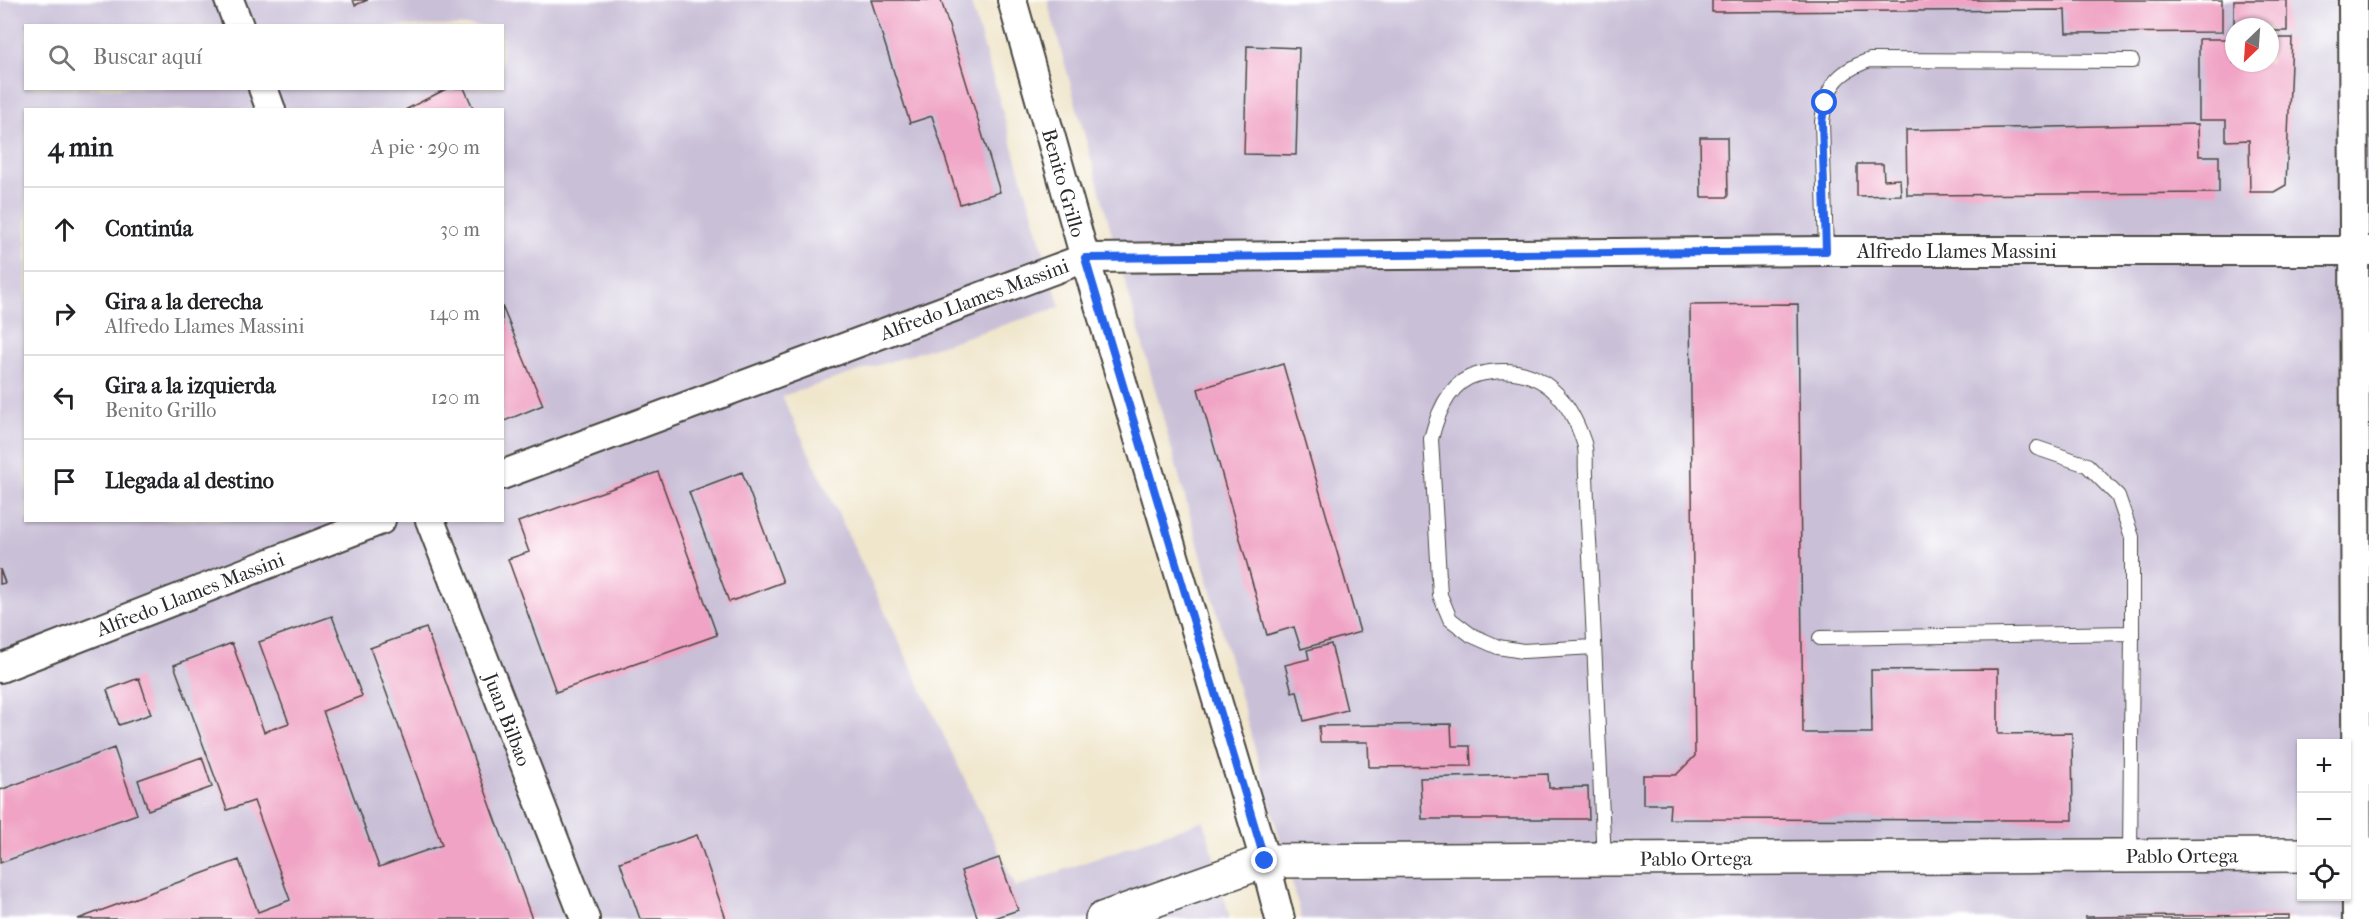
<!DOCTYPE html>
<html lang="es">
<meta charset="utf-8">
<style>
body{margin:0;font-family:"IM FELL French Canon",serif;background:#f6f6f6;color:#202124}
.controls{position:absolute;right:18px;bottom:18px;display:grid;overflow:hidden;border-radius:0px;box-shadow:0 2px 4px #0004}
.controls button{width:54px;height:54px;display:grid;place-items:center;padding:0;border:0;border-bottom:2px solid #e0e0e0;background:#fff;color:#202124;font:30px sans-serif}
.compass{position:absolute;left:2225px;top:18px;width:54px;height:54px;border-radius:50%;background:#fff;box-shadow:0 2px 4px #0004;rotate:205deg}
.stop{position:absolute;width:18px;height:18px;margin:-14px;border:4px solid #2563eb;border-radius:50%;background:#fff}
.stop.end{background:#2563eb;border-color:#fff;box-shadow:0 2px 6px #0008}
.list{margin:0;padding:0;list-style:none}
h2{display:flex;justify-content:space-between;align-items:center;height:78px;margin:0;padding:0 24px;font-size:26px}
h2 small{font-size:20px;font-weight:400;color:#757577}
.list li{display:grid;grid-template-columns:39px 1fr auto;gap:18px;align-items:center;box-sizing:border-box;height:84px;padding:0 24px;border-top:2px solid #e0e0e0}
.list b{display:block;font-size:22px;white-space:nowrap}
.list p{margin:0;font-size:20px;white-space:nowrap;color:#757577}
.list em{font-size:20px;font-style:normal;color:#757577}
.icon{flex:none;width:33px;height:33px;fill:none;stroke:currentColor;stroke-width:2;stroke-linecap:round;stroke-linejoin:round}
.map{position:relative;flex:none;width:2369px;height:919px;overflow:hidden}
.search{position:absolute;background:#fff;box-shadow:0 2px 4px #0004;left:24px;top:24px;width:480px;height:66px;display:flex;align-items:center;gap:15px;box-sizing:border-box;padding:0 21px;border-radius:0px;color:#757577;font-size:22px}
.panel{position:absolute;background:#fff;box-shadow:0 2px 4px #0004;left:24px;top:108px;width:480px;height:414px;border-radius:0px}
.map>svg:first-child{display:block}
.industrial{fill:#c9bfd7;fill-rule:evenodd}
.building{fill:#f0a3c4}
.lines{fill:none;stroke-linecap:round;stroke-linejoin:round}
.service-casing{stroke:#494743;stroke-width:16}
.minor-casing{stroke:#494743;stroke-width:32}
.tertiary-casing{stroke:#494743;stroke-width:36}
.service{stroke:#fff;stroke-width:14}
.minor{stroke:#fff;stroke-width:28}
.tertiary{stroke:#fff;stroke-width:33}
.route{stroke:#2563eb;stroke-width:8}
.labels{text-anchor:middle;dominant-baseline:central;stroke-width:6;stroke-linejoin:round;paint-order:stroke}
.street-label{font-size:20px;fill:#2b2b2b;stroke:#fff}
</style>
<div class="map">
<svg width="2369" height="919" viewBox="0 0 2369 919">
<rect width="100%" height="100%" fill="#fff"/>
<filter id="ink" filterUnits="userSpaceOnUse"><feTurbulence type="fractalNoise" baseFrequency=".0167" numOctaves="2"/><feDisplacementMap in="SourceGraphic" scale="12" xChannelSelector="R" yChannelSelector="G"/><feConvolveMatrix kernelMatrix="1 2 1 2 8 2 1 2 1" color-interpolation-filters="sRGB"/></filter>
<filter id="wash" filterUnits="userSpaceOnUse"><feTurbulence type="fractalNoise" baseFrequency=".008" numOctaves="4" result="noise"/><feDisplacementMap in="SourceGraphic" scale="24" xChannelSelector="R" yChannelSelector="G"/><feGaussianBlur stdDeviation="1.35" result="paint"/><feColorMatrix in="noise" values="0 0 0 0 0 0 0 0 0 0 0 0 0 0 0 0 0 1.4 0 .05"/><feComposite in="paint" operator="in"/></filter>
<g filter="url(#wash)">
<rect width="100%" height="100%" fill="#f0e6cc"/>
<path class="industrial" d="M 0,0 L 970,0 L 1060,307 L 782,396 L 1016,887 L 1204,820 L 1230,919 L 0,919 ZM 26,26 L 502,26 L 502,88 L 26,88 ZM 26,110 L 502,110 L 502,520 L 26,520 Z
M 1047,0 L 2369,0 L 2369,919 L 1302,919 ZM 2234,27 L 2270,27 L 2270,63 L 2234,63 ZM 2302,744 L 2346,744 L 2346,896 L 2302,896 Z"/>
<g id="blocks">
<path class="building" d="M 353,0 L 368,0 L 355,5 Z
M 871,0 L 941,0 L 1000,192 L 960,204 L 932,116 L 910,123 Z
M 1712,0 L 2222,0 L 2222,32 L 2066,33 L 2065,10 L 1712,12 Z
M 2234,0 L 2287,0 L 2287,31 L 2270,31 L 2270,27 L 2234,27 Z
M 2270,38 L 2292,38 L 2286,185 L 2274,192 L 2250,192 L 2249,140 L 2226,141 L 2226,120 L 2199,120 L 2199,39 L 2234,39 L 2234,63 L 2270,63 Z
M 1247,46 L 1299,48 L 1296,155 L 1244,154 Z
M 448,88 L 464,88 L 474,110 L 405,110 Z
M 2198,124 L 2199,156 L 2219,156 L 2219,193 L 1907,195 L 1906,130 Z
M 1700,137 L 1727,137 L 1728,197 L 1701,197 Z
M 1857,164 L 1883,164 L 1884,180 L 1900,179 L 1901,195 L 1857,196 Z
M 1798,304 L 1803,733 L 1872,733 L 1871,670 L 1998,669 L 1998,734 L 2072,733 L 2073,820 L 1669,819 L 1670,804 L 1643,804 L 1643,775 L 1676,775 L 1695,756 L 1690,305 Z
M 502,306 L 543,405 L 502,422 Z
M 1283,364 L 1360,632 L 1301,649 L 1294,627 L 1267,635 L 1198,389 Z
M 658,472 L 717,635 L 556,692 L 508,559 L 529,552 L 518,522 Z
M 742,472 L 783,582 L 729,602 L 689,492 Z
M 0,569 L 5,583 L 0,584 Z
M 332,616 L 362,696 L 323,711 L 379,867 L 442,845 L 370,648 L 426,628 L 532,919 L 78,919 L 239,860 L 258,912 L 290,900 L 254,801 L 227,810 L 174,665 L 232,643 L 264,732 L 289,723 L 259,642 Z
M 1331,644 L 1347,710 L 1304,721 L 1297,691 L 1292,692 L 1285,665 L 1309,659 L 1307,650 Z
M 139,678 L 151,714 L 119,725 L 107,690 Z
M 1451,724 L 1452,746 L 1470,746 L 1471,766 L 1369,767 L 1368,742 L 1320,742 L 1319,726 Z
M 114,748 L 137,814 L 0,863 L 0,790 Z
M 202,757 L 212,787 L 148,810 L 138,780 Z
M 1548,774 L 1549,788 L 1588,787 L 1589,819 L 1422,819 L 1420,778 Z
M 697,835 L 726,919 L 640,919 L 620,862 Z
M 999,858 L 1018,910 L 992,919 L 978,919 L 961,871 Z
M 2289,915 L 2289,919 L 2085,919 L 2085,917 Z"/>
</g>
</g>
<g filter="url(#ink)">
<use href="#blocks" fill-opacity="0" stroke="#494743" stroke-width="1.5"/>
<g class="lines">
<g class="service-casing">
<path id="service" d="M 1826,251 L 1822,122 C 1826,87 1836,72 1870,60 L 2132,61
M 2037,448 L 2087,465 L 2118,496 L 2132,537 L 2132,633
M 1820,638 L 2132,633 L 2130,856
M 1594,647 L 1523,651 L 1498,647 L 1471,635 L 1450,619 L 1440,595 L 1431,439 C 1437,415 1449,382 1476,375 C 1532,360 1567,390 1584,443 C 1587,452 1585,465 1586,474 C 1587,502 1588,529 1590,556 C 1595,657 1599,758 1604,860"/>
</g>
<g class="minor-casing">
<g id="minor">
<path d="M 229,0 L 239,26"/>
<path id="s1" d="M 1012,0 L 1085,258 L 1265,861 L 1280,919"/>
<path d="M 2353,0 L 2357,919"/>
<path d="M 263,88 L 271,110"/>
<path id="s2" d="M 502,475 L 1085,258 L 1826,251 L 2369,251"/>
<path id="s3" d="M 430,520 L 585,919"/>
<path id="s4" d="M 0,668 L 381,520"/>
</g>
</g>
<g class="tertiary-casing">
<g id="tertiary">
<path d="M 2346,854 L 2369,854"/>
<path id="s5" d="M 1102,919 L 1265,861 L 2302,855"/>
</g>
</g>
<use href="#service" class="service"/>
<use href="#minor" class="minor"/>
<use href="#tertiary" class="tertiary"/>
</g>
</g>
<g class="lines" filter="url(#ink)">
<path class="route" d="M 1265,861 L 1085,258 L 1826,251 L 1822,122 L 1825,103"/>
</g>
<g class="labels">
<g class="street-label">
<text stroke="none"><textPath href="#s1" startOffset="190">Benito Grillo</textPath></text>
<text stroke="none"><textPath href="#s2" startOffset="1494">Alfredo Llames Massini</textPath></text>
<text stroke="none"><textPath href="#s2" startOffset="504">Alfredo Llames Massini</textPath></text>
<text stroke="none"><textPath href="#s4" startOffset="204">Alfredo Llames Massini</textPath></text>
<text stroke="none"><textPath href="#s3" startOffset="214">Juan Bilbao</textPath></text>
<text stroke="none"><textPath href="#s5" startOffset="1090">Pablo Ortega</textPath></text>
<text stroke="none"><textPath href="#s5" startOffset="604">Pablo Ortega</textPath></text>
</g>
</g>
</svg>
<div class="controls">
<button>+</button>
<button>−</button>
<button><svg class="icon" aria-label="locate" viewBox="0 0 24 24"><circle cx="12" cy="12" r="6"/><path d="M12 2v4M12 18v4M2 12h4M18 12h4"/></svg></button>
</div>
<svg class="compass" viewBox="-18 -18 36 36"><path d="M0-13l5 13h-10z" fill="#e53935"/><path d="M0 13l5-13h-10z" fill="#757577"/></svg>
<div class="stop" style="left:1825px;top:103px"></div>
<div class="stop end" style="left:1265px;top:861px"></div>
<div class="search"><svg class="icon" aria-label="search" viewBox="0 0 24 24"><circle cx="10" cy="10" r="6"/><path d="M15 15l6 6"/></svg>Buscar aquí</div>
<section class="panel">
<h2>4 min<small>A pie · 290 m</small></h2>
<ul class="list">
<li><svg class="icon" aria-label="ahead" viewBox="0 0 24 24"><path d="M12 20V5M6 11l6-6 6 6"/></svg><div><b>Continúa</b></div><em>30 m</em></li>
<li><svg class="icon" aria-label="right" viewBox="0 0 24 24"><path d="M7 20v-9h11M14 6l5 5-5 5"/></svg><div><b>Gira a la derecha</b><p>Alfredo Llames Massini</p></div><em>140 m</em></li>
<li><svg class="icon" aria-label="left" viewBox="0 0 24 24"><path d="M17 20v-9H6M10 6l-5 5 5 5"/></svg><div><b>Gira a la izquierda</b><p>Benito Grillo</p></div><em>120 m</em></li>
<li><svg class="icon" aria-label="arrive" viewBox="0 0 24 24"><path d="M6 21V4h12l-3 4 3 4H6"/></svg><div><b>Llegada al destino</b></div></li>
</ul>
</section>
</div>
